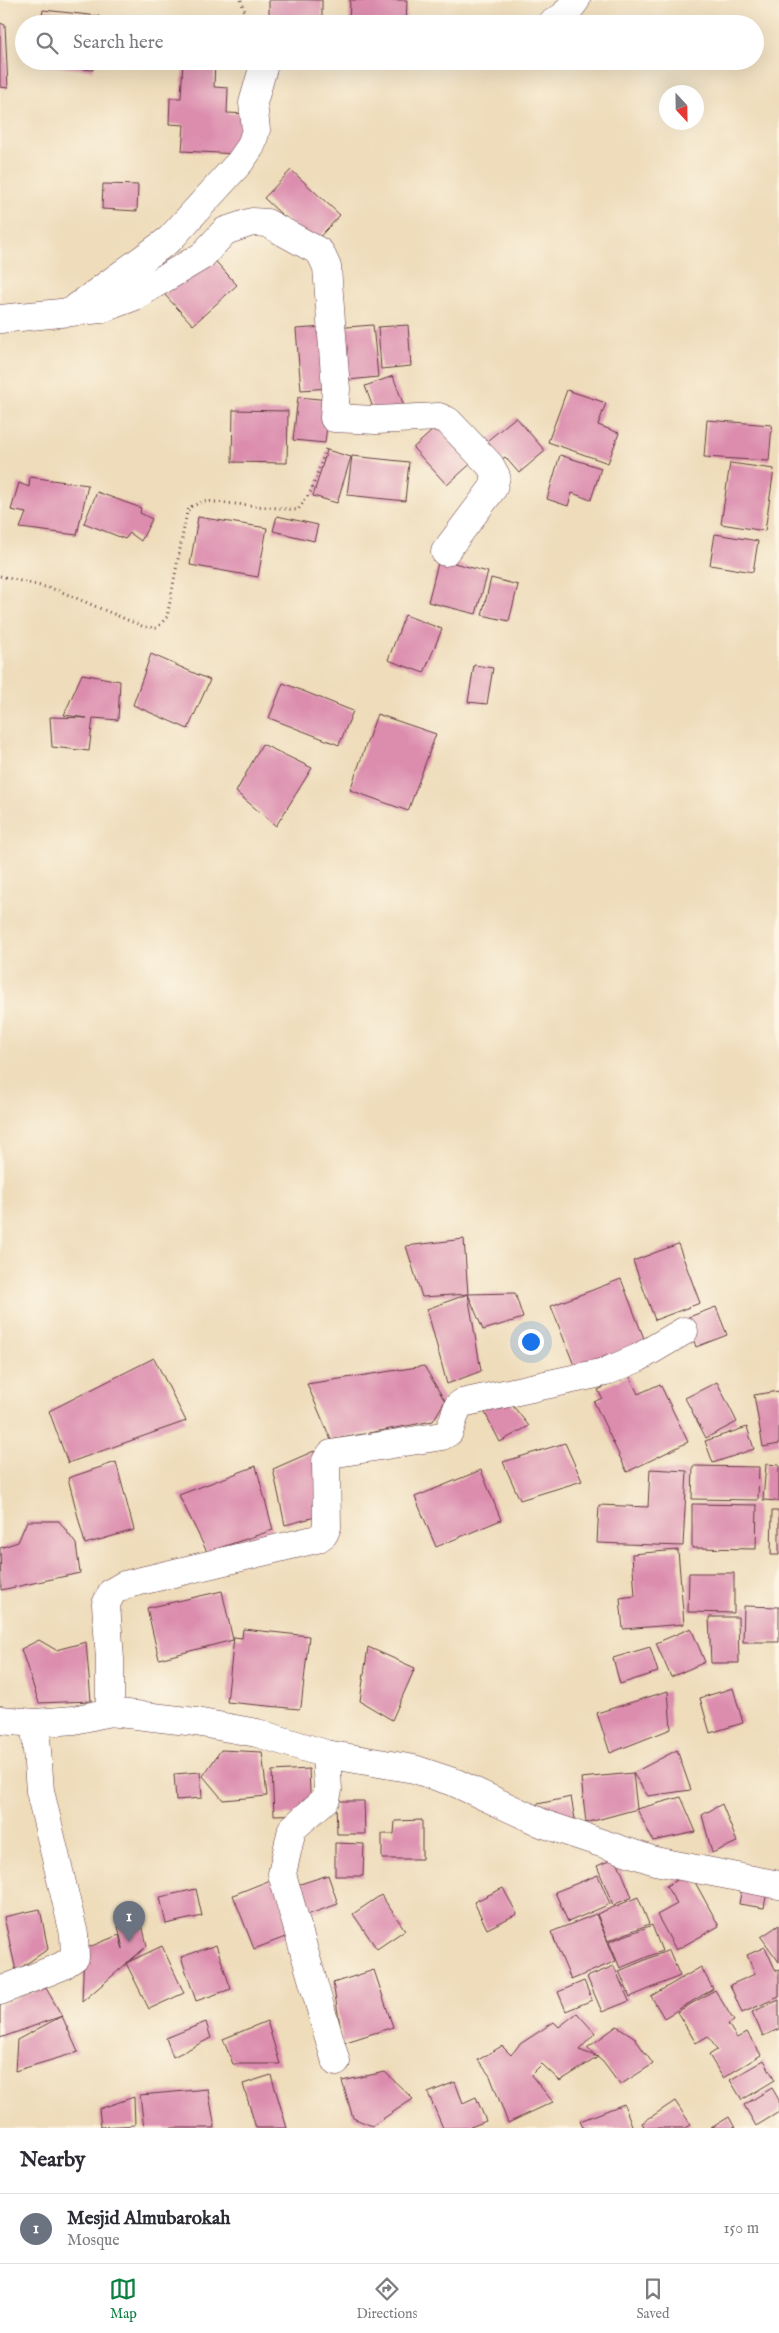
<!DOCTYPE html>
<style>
body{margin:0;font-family:"IM FELL English",serif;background:#f2f2f3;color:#2b2b33}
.compass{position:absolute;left:659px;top:85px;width:45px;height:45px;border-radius:50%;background:#fff;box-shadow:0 5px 20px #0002;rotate:158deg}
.you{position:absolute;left:530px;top:1341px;width:18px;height:18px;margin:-12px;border:4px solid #fff;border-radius:50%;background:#1a73e8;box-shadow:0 0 0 8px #1a73e833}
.badge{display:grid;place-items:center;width:32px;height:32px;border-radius:50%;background:#0b8043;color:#fff;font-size:16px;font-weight:700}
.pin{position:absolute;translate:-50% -41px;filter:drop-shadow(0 1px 2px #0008)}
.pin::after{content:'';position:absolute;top:26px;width:18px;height:15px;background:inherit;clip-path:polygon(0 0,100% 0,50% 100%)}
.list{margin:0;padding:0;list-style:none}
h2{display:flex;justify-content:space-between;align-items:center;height:65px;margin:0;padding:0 20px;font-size:21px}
h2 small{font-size:16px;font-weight:400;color:#7c7c81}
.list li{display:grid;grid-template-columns:32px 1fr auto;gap:15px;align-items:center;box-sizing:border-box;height:70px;padding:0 20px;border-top:1px solid #e1e1e2}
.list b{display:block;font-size:19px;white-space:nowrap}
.list p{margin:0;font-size:16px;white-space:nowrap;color:#7c7c81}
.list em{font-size:16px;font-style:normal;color:#7c7c81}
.icon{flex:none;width:28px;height:28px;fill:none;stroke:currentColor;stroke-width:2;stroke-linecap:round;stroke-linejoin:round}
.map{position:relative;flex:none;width:779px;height:2128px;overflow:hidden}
.search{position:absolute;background:#fff;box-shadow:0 5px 20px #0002;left:15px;right:15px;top:15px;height:55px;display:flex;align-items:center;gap:12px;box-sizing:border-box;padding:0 18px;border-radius:28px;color:#7c7c81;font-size:19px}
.sheet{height:135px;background:#fff}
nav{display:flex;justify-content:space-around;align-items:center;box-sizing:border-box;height:70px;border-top:1px solid #e1e1e2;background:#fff;font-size:14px;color:#7c7c81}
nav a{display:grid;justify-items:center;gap:2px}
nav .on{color:#0b8043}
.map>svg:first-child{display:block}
.building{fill:#dc8dae}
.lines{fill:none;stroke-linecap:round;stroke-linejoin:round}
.minor-casing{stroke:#633b40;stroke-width:29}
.path{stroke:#633b40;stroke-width:3;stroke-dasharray:1 4;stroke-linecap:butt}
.minor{stroke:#fff;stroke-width:28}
</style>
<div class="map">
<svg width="779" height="2128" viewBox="0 0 779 2128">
<rect width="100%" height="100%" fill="#fcf5e5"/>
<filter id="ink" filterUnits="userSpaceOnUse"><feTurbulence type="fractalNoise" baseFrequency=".02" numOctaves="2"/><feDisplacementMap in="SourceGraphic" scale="10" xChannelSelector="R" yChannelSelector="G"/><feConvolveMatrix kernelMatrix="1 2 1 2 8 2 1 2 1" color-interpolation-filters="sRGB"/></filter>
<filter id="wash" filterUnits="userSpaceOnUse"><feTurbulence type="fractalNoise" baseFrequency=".0096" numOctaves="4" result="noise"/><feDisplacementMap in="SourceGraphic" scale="20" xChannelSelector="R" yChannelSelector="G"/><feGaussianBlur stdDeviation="1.12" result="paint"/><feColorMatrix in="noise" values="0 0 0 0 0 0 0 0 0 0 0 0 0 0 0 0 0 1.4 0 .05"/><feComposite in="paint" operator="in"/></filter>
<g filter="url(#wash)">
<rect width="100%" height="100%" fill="#eedcba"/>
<g id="blocks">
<path class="building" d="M 269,0 L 322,0 L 322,24 L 269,24 Z
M 350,0 L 407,0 L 406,24 L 349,24 Z
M 43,10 L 99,16 L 98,24 L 41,24 Z
M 0,23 L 5,25 L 8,88 L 0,87 Z
M 38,61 L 94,61 L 93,70 L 37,65 Z
M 183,61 L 215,61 L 214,87 L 228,88 L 227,113 L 249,114 L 247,141 L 238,140 L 236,154 L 182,151 L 184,125 L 169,124 L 170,98 L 181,98 Z
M 291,170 L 340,215 L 313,244 L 264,198 Z
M 103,184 L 138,185 L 137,211 L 102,209 Z
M 209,254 L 237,285 L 193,325 L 164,294 Z
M 373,325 L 378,377 L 339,381 L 334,328 Z
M 408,325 L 411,366 L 381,369 L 378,327 Z
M 324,327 L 330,388 L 301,390 L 296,329 Z
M 393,376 L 404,406 L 376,416 L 365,386 Z
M 567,390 L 606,403 L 598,425 L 619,433 L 608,463 L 548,442 Z
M 298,397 L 330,400 L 325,443 L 293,440 Z
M 233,410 L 288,411 L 287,463 L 232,462 Z
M 516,417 L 545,451 L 519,473 L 505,457 L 497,463 L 482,445 Z
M 707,420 L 772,425 L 769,461 L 704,457 Z
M 442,422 L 476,459 L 447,485 L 413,448 Z
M 327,450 L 351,457 L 337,503 L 313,496 Z
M 560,455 L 601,468 L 591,500 L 572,493 L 568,506 L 547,499 Z
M 352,456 L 409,462 L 405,501 L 347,495 Z
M 730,463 L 774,469 L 765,531 L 721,524 Z
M 30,477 L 88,485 L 77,535 L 20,528 L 26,513 L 11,510 L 19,483 L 29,487 Z
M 97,492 L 141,508 L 140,513 L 152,519 L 141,541 L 130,533 L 125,539 L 84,523 Z
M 277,516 L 318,525 L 314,541 L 273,531 Z
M 198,517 L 267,528 L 258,577 L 190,565 Z
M 715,534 L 758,541 L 753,572 L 710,565 Z
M 439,559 L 488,572 L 476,614 L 428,602 Z
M 491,578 L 518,585 L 509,621 L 482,615 Z
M 405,615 L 442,629 L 424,673 L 388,660 Z
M 151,654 L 210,680 L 188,729 L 133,705 Z
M 474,665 L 493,668 L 487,704 L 468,702 Z
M 82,674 L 120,681 L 118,720 L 93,718 L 89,751 L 52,747 L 50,717 L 87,718 L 64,715 Z
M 283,683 L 353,711 L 339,745 L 269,718 Z
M 377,714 L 436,734 L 408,811 L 350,790 Z
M 262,744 L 312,768 L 276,826 L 236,792 Z
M 464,1239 L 468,1294 L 515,1293 L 523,1318 L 483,1330 L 468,1294 L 481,1371 L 447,1384 L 427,1309 L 468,1294 L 422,1297 L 406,1246 Z
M 678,1244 L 700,1303 L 655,1320 L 633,1261 Z
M 621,1279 L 645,1341 L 575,1368 L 551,1306 Z
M 716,1307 L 727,1335 L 696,1347 L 686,1318 Z
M 154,1358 L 186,1421 L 68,1463 L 49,1411 Z
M 424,1366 L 445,1401 L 433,1421 L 331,1440 L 307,1384 Z
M 629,1375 L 638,1394 L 660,1384 L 688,1442 L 627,1472 L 594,1402 L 602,1398 L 598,1390 Z
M 717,1382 L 737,1422 L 706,1438 L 685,1398 Z
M 779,1391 L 779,1444 L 763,1447 L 754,1395 Z
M 509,1401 L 529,1426 L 500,1442 L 481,1405 Z
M 747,1427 L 754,1449 L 713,1463 L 705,1441 Z
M 565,1443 L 582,1481 L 520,1500 L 503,1462 Z
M 314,1451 L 323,1515 L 285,1525 L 273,1469 Z
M 116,1462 L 134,1530 L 85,1544 L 68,1478 Z
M 766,1464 L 779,1465 L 779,1501 L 763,1500 Z
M 256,1466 L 273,1530 L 207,1552 L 179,1495 Z
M 693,1466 L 759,1467 L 758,1500 L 692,1499 Z
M 650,1469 L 687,1471 L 683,1546 L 597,1543 L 599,1505 L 648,1507 Z
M 481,1470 L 501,1520 L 436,1547 L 415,1497 Z
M 692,1504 L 757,1505 L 756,1549 L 692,1548 Z
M 772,1511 L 779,1511 L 779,1555 L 771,1555 Z
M 27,1521 L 59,1521 L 76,1544 L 80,1573 L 1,1590 L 0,1548 L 18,1542 Z
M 678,1550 L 684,1624 L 623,1629 L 620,1598 L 635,1596 L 632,1554 Z
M 689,1573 L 734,1573 L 734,1613 L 688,1612 Z
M 222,1591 L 233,1640 L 159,1659 L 147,1608 Z
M 744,1606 L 779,1607 L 779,1642 L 743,1642 Z
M 709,1617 L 738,1617 L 739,1663 L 711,1663 Z
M 691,1628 L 705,1662 L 671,1677 L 656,1643 Z
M 243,1629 L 309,1636 L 301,1707 L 299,1709 L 227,1702 L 234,1637 L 242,1638 Z
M 39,1640 L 56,1650 L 86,1642 L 91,1701 L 39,1703 L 21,1649 Z
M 368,1647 L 415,1668 L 392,1720 L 360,1701 Z
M 650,1647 L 658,1672 L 620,1684 L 613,1658 Z
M 733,1688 L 743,1723 L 710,1733 L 700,1698 Z
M 668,1691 L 671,1729 L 610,1753 L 597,1713 Z
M 221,1750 L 262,1752 L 267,1796 L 223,1800 L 203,1776 Z
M 677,1750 L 691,1790 L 648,1796 L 633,1773 Z
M 309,1769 L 311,1814 L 274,1815 L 272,1771 Z
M 200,1772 L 202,1798 L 176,1800 L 174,1774 Z
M 633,1773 L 637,1809 L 586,1823 L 581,1778 Z
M 571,1797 L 575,1819 L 558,1823 L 533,1805 Z
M 681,1797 L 696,1832 L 653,1841 L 637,1809 Z
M 336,1801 L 364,1801 L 365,1834 L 337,1834 Z
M 722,1804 L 737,1842 L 712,1853 L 702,1815 Z
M 422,1820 L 422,1859 L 382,1859 L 382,1834 L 394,1834 L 395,1821 Z
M 335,1843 L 364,1844 L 363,1876 L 335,1876 Z
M 616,1858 L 632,1897 L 613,1905 L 597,1866 Z
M 690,1873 L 719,1926 L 676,1950 L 657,1915 L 677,1904 L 666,1886 Z
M 328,1875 L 338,1904 L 301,1917 L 291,1887 Z
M 598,1875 L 610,1904 L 568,1922 L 555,1892 Z
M 273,1879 L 293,1934 L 254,1949 L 233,1895 Z
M 742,1887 L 767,1891 L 764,1908 L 739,1904 Z
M 503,1888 L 517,1914 L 487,1929 L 474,1902 Z
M 196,1889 L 202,1916 L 166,1924 L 160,1897 Z
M 381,1895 L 405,1930 L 377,1949 L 353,1914 Z
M 638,1897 L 649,1924 L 608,1941 L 597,1914 Z
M 40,1909 L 48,1949 L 16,1971 L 4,1917 Z
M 596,1914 L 616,1961 L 571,1980 L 551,1932 Z
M 141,1920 L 147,1946 L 82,2002 L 84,1949 L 119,1935 L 123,1949 L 118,1926 Z
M 652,1925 L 662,1951 L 620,1968 L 609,1942 Z
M 779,1925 L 779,1962 L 761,1937 Z
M 216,1945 L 231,1989 L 196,2001 L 181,1957 Z
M 162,1946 L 184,1993 L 149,2009 L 126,1963 Z
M 765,1947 L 776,1971 L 779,1970 L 779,1997 L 742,2013 L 730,1985 L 755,1974 L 747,1955 Z
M 669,1950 L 680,1976 L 630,1997 L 619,1971 Z
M 614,1966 L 629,2001 L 602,2012 L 587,1977 Z
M 701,1967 L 713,1989 L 664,2018 L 651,1996 Z
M 374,1970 L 393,2027 L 343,2043 L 333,1983 Z
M 584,1981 L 592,2000 L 566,2011 L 558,1992 Z
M 46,1988 L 62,2016 L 0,2038 L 0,2005 Z
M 715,1990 L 734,2021 L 728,2024 L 737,2038 L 747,2032 L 761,2055 L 723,2078 L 709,2055 L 717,2050 L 708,2036 L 696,2043 L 677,2012 Z
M 779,2000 L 779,2029 L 763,2036 L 752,2012 Z
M 577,2013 L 595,2033 L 579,2050 L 598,2057 L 560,2081 L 542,2064 L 531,2075 L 553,2102 L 508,2123 L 490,2076 L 478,2060 L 502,2046 L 511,2055 L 520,2044 L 554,2022 L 559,2027 Z
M 62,2016 L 78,2052 L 15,2071 L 17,2040 Z
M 267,2021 L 280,2064 L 233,2064 L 223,2039 Z
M 206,2022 L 211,2038 L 173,2057 L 166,2038 Z
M 617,2026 L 634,2037 L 653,2064 L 620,2085 L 603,2062 L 587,2048 Z
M 764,2060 L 775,2080 L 742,2100 L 730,2080 Z
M 385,2072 L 413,2099 L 372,2126 L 353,2118 L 342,2081 Z
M 271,2075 L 287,2128 L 256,2128 L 243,2084 Z
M 455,2082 L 463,2103 L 476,2097 L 486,2121 L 468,2128 L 443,2128 L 428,2093 Z
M 772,2088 L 779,2100 L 779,2112 L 756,2126 L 744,2105 Z
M 208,2089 L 215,2128 L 144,2128 L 140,2095 Z
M 134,2097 L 135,2125 L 101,2127 L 99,2109 Z
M 675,2101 L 691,2125 L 686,2128 L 645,2128 L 642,2123 Z
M 624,2104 L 633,2128 L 583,2128 L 580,2121 Z
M 729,2117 L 735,2128 L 711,2128 Z"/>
</g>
</g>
<g filter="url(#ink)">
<use href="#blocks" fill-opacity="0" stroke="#633b40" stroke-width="1"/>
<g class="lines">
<g class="minor-casing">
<path id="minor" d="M 551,24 L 564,16 L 576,0
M 77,307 L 170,239 L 240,162 L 251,146 L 256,130 L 253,103 L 265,61
M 0,319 L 101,309 L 133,297 L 202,256 L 225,231 L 252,222 L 267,223 L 320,252 L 327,267 L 336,389 L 334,418 L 376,420 L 439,417 L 448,421 L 490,465 L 496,476 L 493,488 L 445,552
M 110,1712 L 110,1659 L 106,1604 L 112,1592 L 124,1585 L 317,1539 L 324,1534 L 327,1527 L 326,1461 L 331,1454 L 442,1436 L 449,1432 L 458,1406 L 462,1403 L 605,1372 L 638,1358 L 684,1331
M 0,1720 L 35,1723 L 74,1720 L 110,1712 L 196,1722 L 257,1733 L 326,1754 L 414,1769 L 456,1783 L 544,1824 L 655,1861 L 779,1885
M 326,1754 L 328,1790 L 326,1799 L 292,1829 L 282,1874 L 336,2062
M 0,1991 L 62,1966 L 75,1957 L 74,1934 L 40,1791 L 35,1723"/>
</g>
<path class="path" d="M 241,0 L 249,24
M 0,576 L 57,590 L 144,627 L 157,628 L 167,617 L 187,512 L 190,507 L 205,501 L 298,510 L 311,491 L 327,446"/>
<use href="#minor" class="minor"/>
</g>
</g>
</svg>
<svg class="compass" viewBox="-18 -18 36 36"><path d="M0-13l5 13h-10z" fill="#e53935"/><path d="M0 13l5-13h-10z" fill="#7c7c81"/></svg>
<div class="you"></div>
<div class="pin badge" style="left:129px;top:1942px;background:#6b7280">1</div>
<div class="search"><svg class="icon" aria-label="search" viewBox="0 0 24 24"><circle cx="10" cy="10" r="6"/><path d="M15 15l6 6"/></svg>Search here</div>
</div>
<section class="sheet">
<h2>Nearby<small></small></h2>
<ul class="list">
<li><span class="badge" style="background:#6b7280">1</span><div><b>Mesjid Almubarokah</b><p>Mosque</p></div><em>150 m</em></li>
</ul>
</section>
<nav>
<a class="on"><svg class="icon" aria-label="map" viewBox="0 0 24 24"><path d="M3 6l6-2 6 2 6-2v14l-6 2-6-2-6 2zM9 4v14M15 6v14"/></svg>Map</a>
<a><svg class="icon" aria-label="directions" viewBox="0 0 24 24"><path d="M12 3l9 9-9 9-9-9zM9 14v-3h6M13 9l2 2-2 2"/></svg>Directions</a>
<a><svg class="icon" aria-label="saved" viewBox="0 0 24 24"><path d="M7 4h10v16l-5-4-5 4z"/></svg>Saved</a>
</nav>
